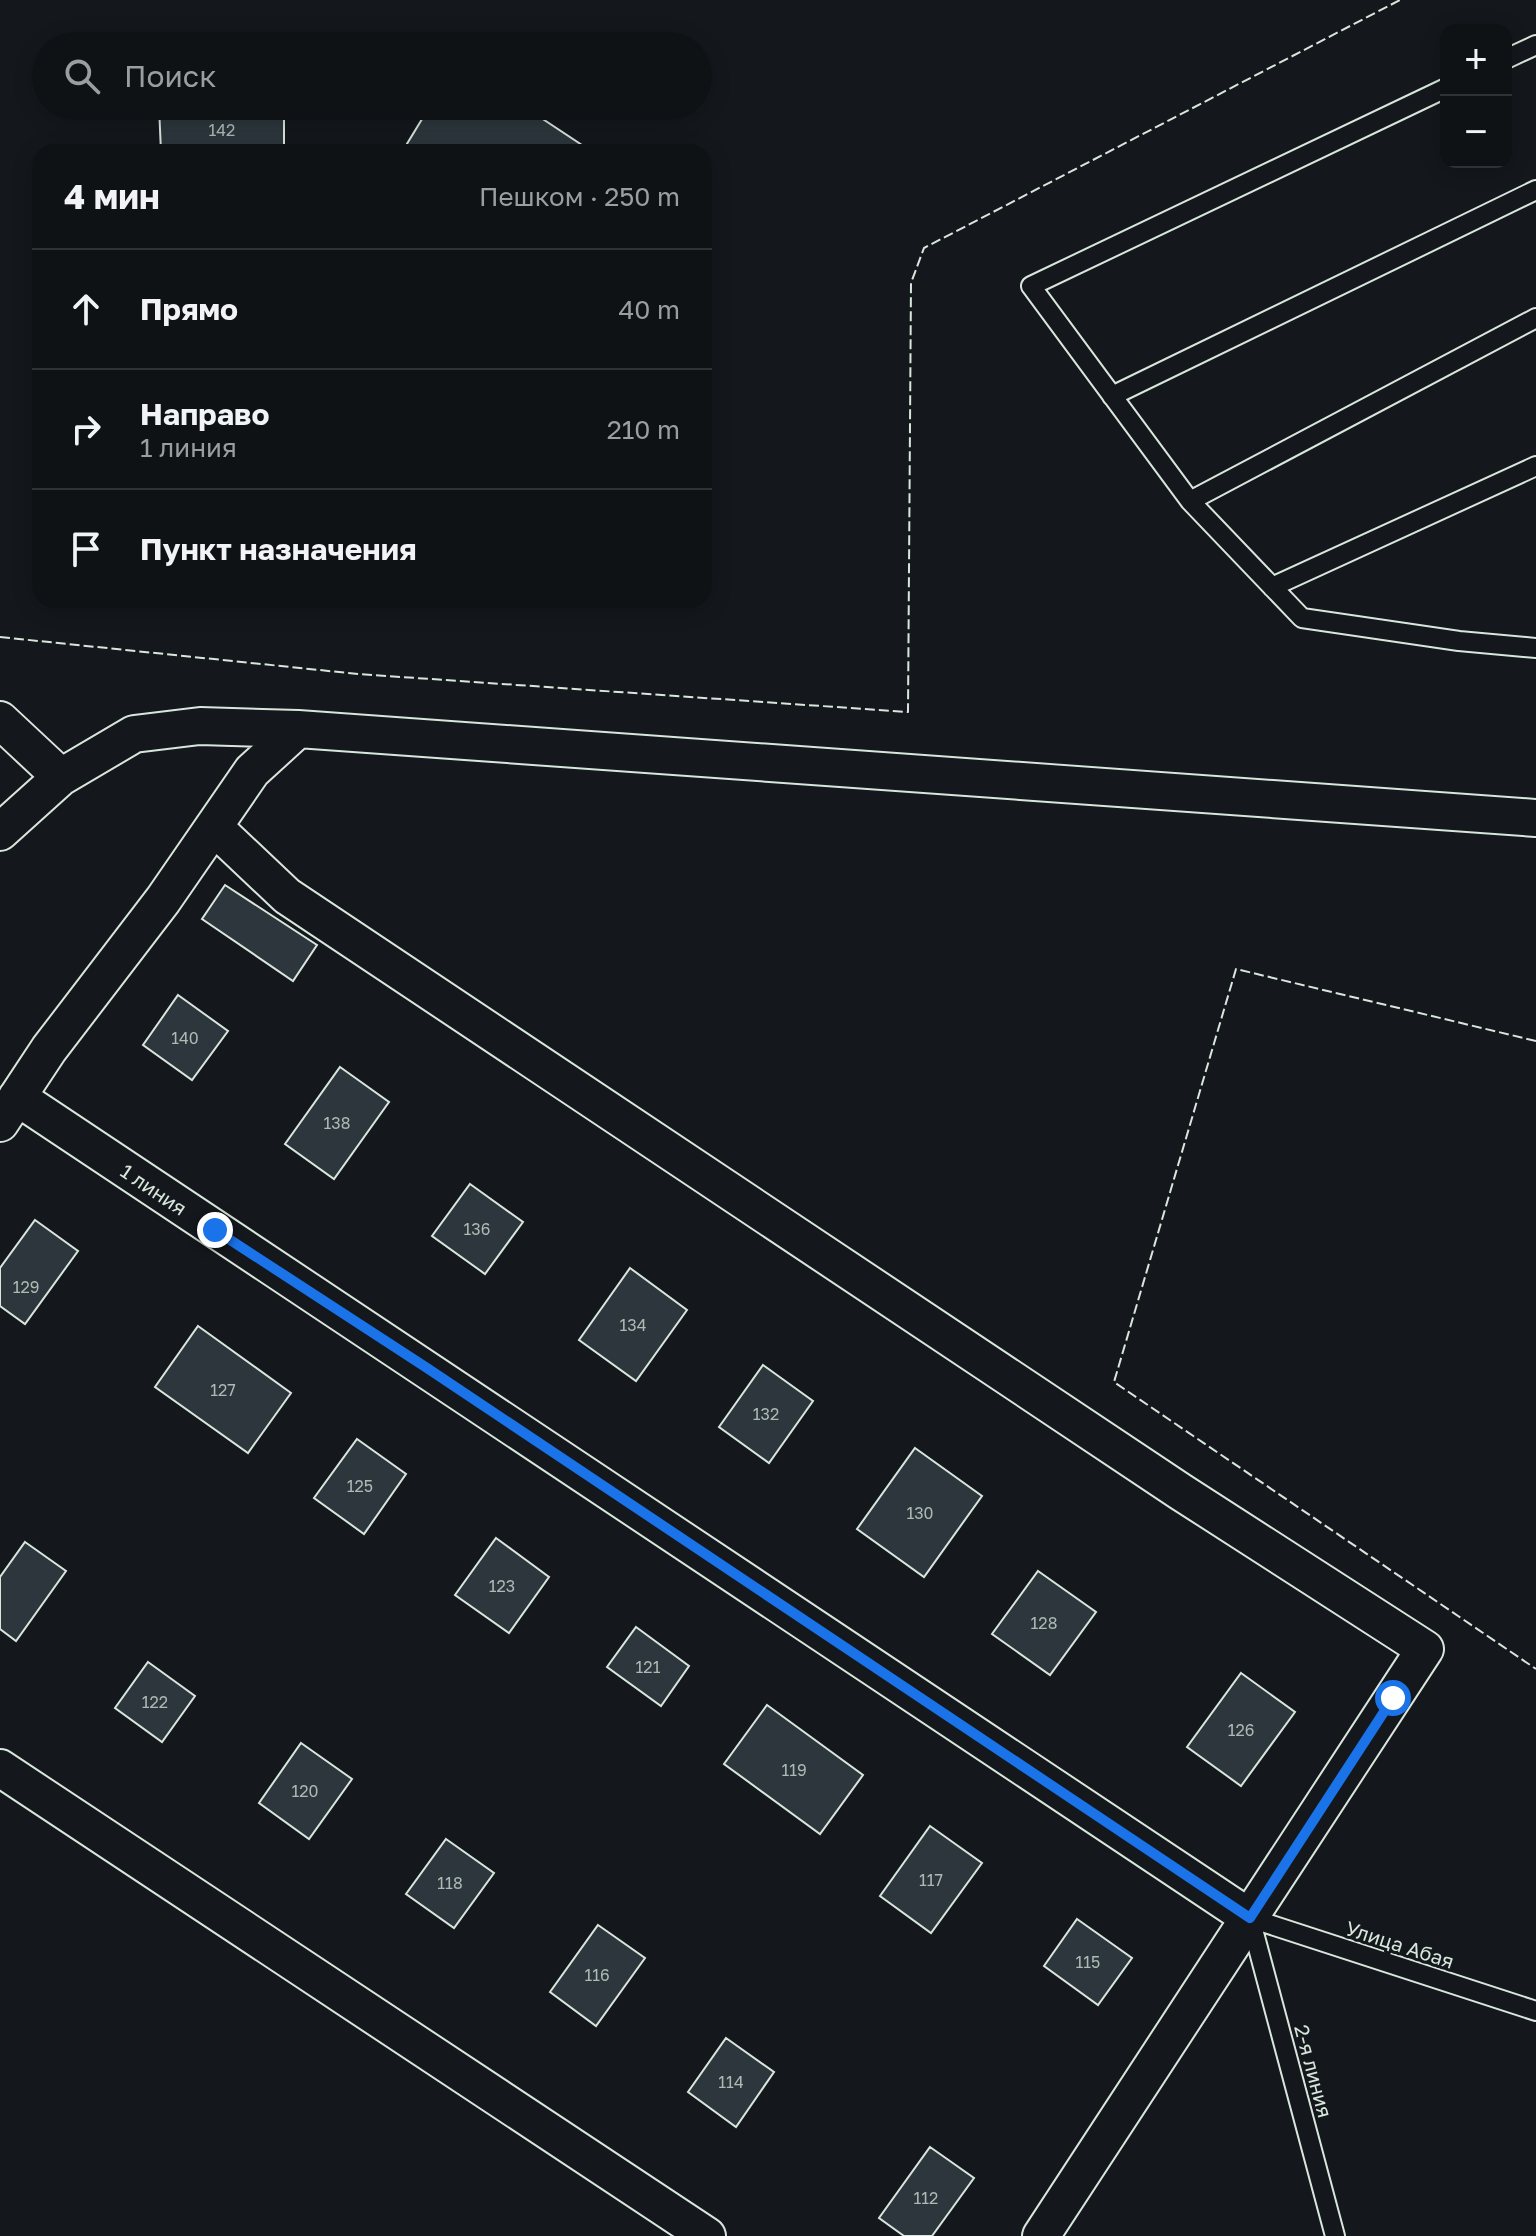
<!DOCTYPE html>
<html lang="ru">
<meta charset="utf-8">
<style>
body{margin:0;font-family:"Golos Text",sans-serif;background:#1d2022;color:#f1f3f6}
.controls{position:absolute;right:24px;top:24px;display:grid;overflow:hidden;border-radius:16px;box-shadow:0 4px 20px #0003}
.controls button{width:72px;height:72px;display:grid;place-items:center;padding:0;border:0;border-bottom:2px solid #2f3234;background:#0f1215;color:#f1f3f6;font:40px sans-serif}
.stop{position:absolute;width:24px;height:24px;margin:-18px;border:6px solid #1a73e8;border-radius:50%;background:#fff}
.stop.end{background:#1a73e8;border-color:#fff;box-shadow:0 2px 8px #0008}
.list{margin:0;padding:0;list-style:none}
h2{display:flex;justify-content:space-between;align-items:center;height:104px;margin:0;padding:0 32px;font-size:34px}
h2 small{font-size:26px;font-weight:400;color:#9b9ea0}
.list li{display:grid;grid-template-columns:52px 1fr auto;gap:24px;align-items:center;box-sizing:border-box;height:120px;padding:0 32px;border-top:2px solid #2f3234}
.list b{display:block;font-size:30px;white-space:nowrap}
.list p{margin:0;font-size:26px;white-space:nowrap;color:#9b9ea0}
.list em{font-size:26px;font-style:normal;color:#9b9ea0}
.icon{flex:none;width:44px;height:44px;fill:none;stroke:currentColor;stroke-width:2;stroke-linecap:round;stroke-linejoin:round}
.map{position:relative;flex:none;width:1536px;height:2236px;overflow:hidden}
.search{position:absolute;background:#0f1215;box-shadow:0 4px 20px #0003;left:32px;top:32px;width:680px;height:88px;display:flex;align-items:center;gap:20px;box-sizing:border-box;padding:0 28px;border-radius:44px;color:#9b9ea0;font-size:30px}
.panel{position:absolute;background:#0f1215;box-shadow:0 4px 20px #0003;left:32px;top:144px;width:680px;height:464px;border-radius:24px}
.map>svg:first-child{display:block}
.building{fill:#2c363c;stroke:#d8e6dc;stroke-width:2}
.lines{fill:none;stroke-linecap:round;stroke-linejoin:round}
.lane-casing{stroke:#d8e6dc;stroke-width:22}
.street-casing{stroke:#d8e6dc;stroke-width:40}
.lane{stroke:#14181c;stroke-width:18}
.street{stroke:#14181c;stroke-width:36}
.fence{stroke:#d8e6dc;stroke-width:2;stroke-dasharray:10 4;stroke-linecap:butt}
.route{stroke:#1a73e8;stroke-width:10}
.labels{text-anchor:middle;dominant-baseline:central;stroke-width:6;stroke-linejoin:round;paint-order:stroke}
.number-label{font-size:16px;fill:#adbab4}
.street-label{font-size:20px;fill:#d8e6dc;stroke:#14181c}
</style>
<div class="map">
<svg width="1536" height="2236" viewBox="0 0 1536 2236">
<rect width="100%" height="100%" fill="#14181c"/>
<path class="building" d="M 159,106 L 284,108 L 284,152 L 161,152 Z
M 430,106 L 523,106 L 588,149 L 586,152 L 402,152 Z
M 225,885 L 317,945 L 293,981 L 202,919 Z
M 178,995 L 228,1031 L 192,1080 L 143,1045 Z
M 340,1067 L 389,1102 L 334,1179 L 285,1144 Z
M 470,1184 L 523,1222 L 485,1274 L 432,1236 Z
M 35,1220 L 78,1251 L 25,1324 L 0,1306 L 0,1268 Z
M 630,1268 L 687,1310 L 636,1381 L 579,1340 Z
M 198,1326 L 291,1393 L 248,1453 L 155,1387 Z
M 763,1365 L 813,1401 L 769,1463 L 719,1427 Z
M 357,1439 L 406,1474 L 364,1534 L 314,1498 Z
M 915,1448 L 982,1496 L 924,1577 L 857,1529 Z
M 496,1538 L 549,1577 L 509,1633 L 455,1595 Z
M 25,1542 L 66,1571 L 16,1641 L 0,1629 L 0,1577 Z
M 1038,1571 L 1096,1612 L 1050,1675 L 992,1634 Z
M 636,1627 L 689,1666 L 661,1706 L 607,1667 Z
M 148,1662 L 195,1696 L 162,1742 L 115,1708 Z
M 1241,1673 L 1295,1712 L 1241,1786 L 1187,1747 Z
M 767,1705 L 863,1775 L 820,1834 L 724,1764 Z
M 301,1743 L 352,1779 L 309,1839 L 259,1803 Z
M 930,1826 L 982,1863 L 931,1933 L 880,1896 Z
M 446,1839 L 494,1873 L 454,1928 L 406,1894 Z
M 1077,1919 L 1132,1958 L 1098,2005 L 1044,1966 Z
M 598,1925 L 645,1958 L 596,2026 L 550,1992 Z
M 726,2038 L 774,2072 L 736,2127 L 688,2092 Z
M 930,2147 L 974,2178 L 932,2236 L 904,2236 L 879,2218 Z"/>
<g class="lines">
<g class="lane-casing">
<path id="lane" d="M 1506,59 L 1536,45
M 1446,88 L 1031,286 L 1190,501 L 1302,618 L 1459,641 L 1536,648
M 1112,396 L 1536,190
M 1190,501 L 1536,318
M 1272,587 L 1536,466
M 1250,1918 L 1335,2236
M 1250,1918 L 1536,2011"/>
</g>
<g class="street-casing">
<path id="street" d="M 0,720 L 61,777
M 214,827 L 287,896 L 1181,1492 L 1425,1649 L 1041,2236
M 0,832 L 61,777 L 134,734 L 200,726 L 298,729 L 1536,818
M 17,1097 L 1250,1918
M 0,1123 L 49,1049 L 163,900 L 252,771 L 298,729
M 0,1768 L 707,2236"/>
</g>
<use href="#lane" class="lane"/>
<use href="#street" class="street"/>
<path class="fence" d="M 0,637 L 358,674 L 908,712 L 911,283 L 924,248 L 1400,0
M 1536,1041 L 1236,969 L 1114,1382 L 1536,1669"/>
</g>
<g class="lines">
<path class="route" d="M 215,1230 L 427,1368 L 1250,1918 L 1393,1698"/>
</g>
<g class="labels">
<g class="number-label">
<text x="222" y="130">142</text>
<text x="185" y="1038">140</text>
<text x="337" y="1123">138</text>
<text x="477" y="1229">136</text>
<text x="26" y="1287">129</text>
<text x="633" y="1325">134</text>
<text x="223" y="1390">127</text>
<text x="766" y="1414">132</text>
<text x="360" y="1486">125</text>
<text x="920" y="1513">130</text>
<text x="502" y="1586">123</text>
<text x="1044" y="1623">128</text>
<text x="648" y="1667">121</text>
<text x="155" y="1702">122</text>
<text x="1241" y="1730">126</text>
<text x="794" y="1770">119</text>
<text x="305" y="1791">120</text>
<text x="931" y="1880">117</text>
<text x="450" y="1883">118</text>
<text x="1088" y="1962">115</text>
<text x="597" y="1975">116</text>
<text x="731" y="2082">114</text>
<text x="926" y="2198">112</text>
</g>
<g class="street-label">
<text transform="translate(154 1189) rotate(34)">1 линия</text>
<text transform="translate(1400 1944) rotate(18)">Улица Абая</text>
<text transform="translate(1314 2071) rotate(75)">2-я линия</text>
</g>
</g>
</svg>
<div class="controls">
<button>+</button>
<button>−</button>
</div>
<div class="stop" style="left:1393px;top:1698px"></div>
<div class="stop end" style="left:215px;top:1230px"></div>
<div class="search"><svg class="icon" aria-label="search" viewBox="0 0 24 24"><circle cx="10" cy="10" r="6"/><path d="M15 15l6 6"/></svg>Поиск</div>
<section class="panel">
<h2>4 мин<small>Пешком · 250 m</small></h2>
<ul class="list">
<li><svg class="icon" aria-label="ahead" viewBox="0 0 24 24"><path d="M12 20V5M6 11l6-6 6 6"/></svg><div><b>Прямо</b></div><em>40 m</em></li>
<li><svg class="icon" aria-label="right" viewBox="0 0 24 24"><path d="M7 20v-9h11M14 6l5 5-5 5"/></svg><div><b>Направо</b><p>1 линия</p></div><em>210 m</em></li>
<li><svg class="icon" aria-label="arrive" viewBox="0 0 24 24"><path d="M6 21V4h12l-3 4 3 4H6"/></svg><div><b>Пункт назначения</b></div></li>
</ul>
</section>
</div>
